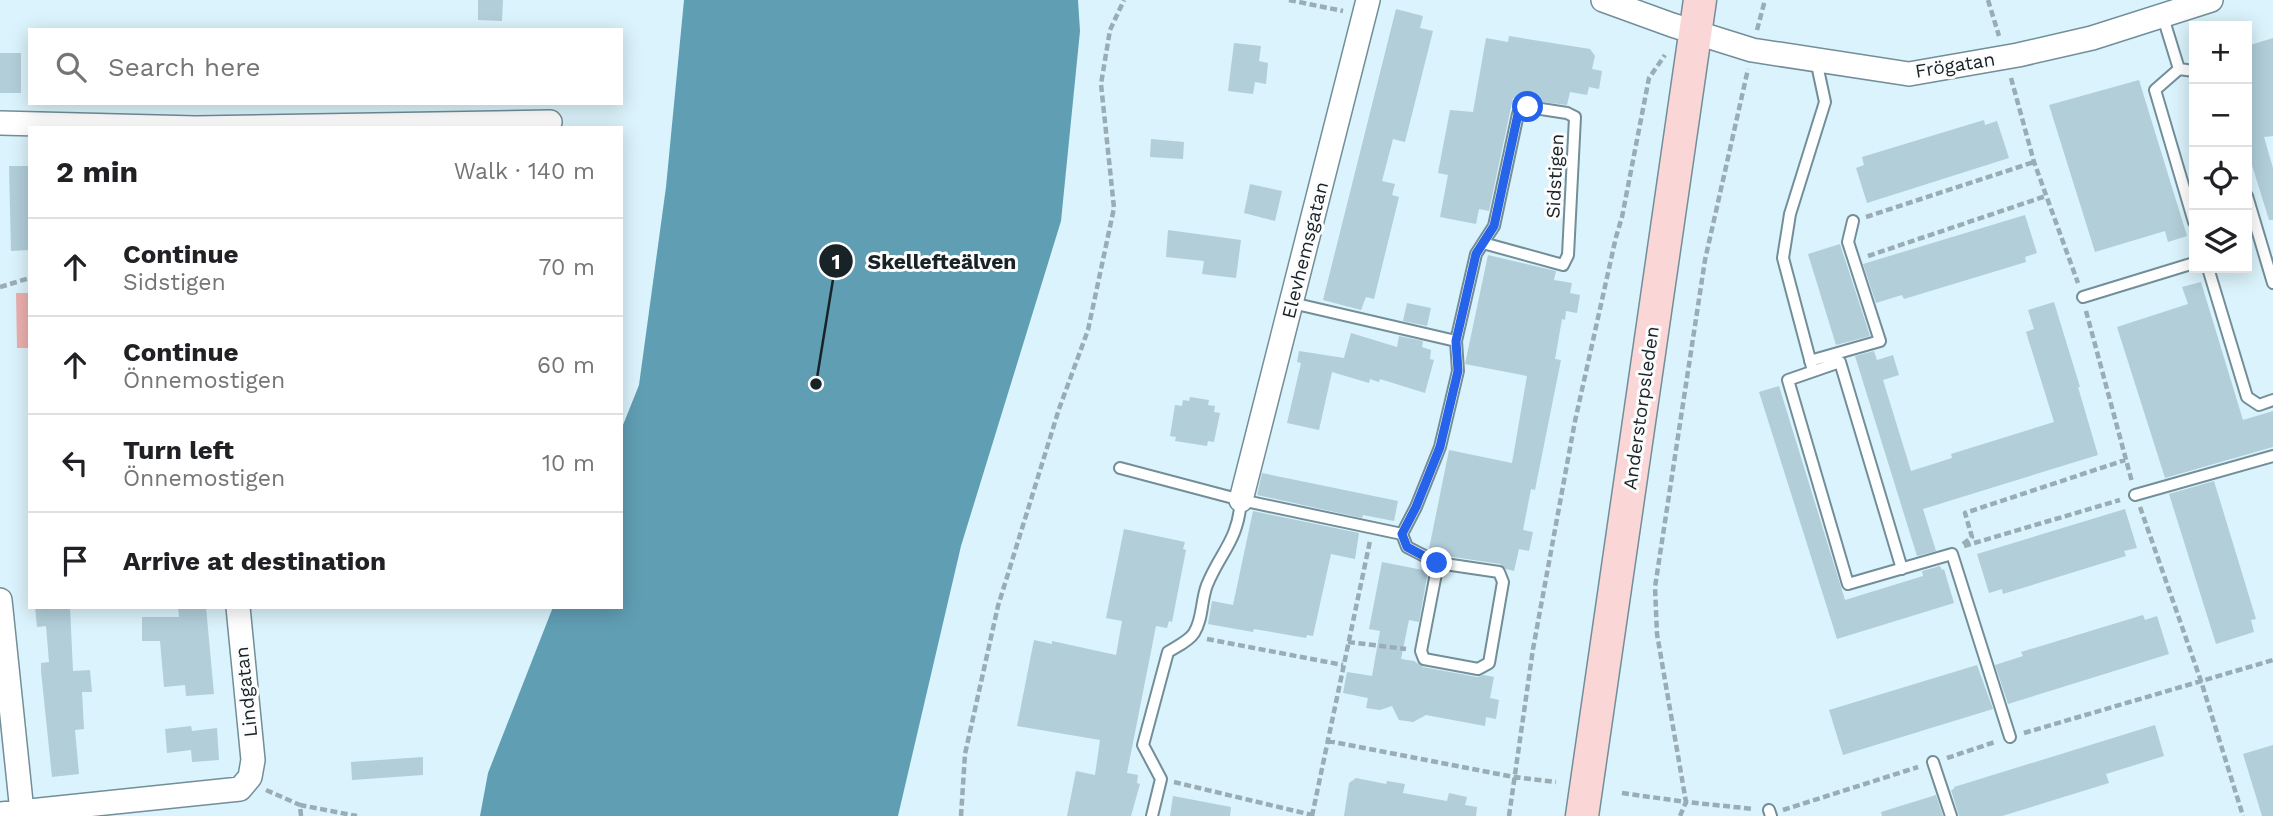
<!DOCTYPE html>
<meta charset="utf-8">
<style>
body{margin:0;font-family:"Work Sans",sans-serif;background:#f6f6f6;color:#202124}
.controls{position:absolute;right:21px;top:21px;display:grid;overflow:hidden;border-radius:0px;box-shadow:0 4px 18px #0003}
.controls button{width:63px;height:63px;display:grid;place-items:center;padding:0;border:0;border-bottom:2px solid #e0e0e0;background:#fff;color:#202124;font:35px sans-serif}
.stop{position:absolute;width:21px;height:21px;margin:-16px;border:5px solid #2563eb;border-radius:50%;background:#fff}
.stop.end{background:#2563eb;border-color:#fff;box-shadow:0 2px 7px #0008}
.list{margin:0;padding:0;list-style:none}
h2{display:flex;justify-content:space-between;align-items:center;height:91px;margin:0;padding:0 28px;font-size:30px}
h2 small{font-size:23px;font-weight:400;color:#757577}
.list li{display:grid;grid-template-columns:46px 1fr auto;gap:21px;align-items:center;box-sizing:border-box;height:98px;padding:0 28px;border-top:2px solid #e0e0e0}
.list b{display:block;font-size:26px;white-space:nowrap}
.list p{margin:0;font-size:23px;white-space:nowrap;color:#757577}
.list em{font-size:23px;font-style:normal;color:#757577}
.icon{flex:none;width:38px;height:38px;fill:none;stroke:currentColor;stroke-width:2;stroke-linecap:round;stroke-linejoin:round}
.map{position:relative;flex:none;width:2273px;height:816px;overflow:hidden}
.search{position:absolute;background:#fff;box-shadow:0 4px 18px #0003;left:28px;top:28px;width:595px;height:77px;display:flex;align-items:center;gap:18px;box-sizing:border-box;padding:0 24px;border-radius:0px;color:#757577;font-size:26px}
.panel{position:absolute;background:#fff;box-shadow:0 4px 18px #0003;left:28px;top:126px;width:595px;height:483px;border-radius:0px}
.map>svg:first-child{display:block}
.green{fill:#ebb0ae}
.water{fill:#609eb4}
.building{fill:#b1ced9}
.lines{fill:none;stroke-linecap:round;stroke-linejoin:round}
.service-casing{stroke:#728e98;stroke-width:14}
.minor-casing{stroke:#728e98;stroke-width:26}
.secondary-casing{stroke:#728e98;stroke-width:35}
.path{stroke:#99adb5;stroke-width:4.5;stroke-dasharray:7 3.5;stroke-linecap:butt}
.service{stroke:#fff;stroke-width:10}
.minor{stroke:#fff;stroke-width:23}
.secondary{stroke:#fbd6d6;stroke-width:32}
.route{stroke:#2563eb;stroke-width:9}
.labels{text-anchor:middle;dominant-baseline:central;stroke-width:6;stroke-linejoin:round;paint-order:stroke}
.street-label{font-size:19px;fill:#182328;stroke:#fcfcfc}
.leader{fill:none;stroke:#182328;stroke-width:2.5}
.callout-dot{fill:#182328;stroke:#fcfcfc;stroke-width:2.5}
.mark-label{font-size:21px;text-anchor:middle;font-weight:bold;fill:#fff}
.callout-label{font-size:21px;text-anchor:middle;font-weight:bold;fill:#182328;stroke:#fcfcfc;stroke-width:6;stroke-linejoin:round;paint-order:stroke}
</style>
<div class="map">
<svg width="2273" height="816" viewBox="0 0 2273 816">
<rect width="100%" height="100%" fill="#dbf3fc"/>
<path class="green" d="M 16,293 L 30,293 L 30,348 L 17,348 Z"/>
<path class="water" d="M 684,0 L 1078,0 L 1080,31 L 1061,221 L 961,546 L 898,816 L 480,816 L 488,773 L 553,607 L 621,607 L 621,430 L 639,385 L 666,187 Z"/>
<path class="building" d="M 478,0 L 503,0 L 502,21 L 478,20 Z
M 1396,9 L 1423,16 L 1420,28 L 1433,31 L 1405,142 L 1393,139 L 1382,181 L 1395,184 L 1392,195 L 1399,197 L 1374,299 L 1366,297 L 1361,310 L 1323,300 Z
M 1509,36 L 1590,49 L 1595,56 L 1592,69 L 1602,71 L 1599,89 L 1589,87 L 1587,95 L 1570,92 L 1567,105 L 1513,98 L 1489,211 L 1479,209 L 1476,224 L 1440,217 L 1448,175 L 1438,173 L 1450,110 L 1473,112 L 1486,38 L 1508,42 Z
M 2273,38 L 2273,136 L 2264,137 L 2273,168 L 2273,220 L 2269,220 L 2247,149 L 2247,46 Z
M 1234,43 L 1261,46 L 1259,61 L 1268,63 L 1266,84 L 1255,82 L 1253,94 L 1228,91 Z
M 0,53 L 21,53 L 21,93 L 0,93 Z
M 2139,80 L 2187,236 L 2168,242 L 2165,231 L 2095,252 L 2049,105 Z
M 1984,120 L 1985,125 L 1997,121 L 2009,158 L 1867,203 L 1856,168 L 1864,165 L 1862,157 Z
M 1151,139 L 1184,142 L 1183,159 L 1150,157 Z
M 9,166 L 30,166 L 30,250 L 11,251 Z
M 1250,184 L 1282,191 L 1275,221 L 1244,213 Z
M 2025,215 L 2037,253 L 2025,257 L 2026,262 L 1904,299 L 1902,295 L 1876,303 L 1863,264 Z
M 1168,230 L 1241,240 L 1236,278 L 1202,274 L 1204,261 L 1166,257 Z
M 1840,244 L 1870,336 L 1836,345 L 1808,254 Z
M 1488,255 L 1556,271 L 1554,280 L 1572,283 L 1570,293 L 1580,295 L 1577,313 L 1566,311 L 1565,320 L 1562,319 L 1555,359 L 1561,360 L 1535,490 L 1531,489 L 1523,530 L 1533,532 L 1529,551 L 1519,549 L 1514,571 L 1506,569 L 1500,564 L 1440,555 L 1429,549 L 1449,450 L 1512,463 L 1527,376 L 1465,364 Z
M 2201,282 L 2243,420 L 2273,411 L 2273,447 L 2165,478 L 2117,327 L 2188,304 L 2182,287 Z
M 2054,302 L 2080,387 L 2078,387 L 2098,455 L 1923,509 L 1936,551 L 1917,556 L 1855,356 L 1874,351 L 1877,360 L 1893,355 L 1899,375 L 1883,380 L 1911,471 L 1952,458 L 1951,454 L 2054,422 L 2026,332 L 2034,329 L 2028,310 Z
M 1407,303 L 1431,308 L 1427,326 L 1403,321 Z
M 1351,333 L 1397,347 L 1399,336 L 1423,341 L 1422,347 L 1431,350 L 1430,359 L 1434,360 L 1425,393 L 1380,379 L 1379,382 L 1370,379 L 1369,383 L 1332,372 L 1319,430 L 1287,423 L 1301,363 L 1297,362 L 1299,351 L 1344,358 Z
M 1779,386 L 1845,600 L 1923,576 L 1922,571 L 1940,566 L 1942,570 L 1944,569 L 1954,603 L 1837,639 L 1759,392 Z
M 1190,397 L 1209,400 L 1208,405 L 1215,406 L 1214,412 L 1220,413 L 1214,442 L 1208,441 L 1207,446 L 1175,441 L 1176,437 L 1170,436 L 1175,405 L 1182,406 L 1183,400 L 1189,401 Z
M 1262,473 L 1398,501 L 1394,521 L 1363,515 L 1362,518 L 1257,495 Z
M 2214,481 L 2256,619 L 2251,620 L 2254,632 L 2216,644 L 2169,494 Z
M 2125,509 L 2137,548 L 2124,551 L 2126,556 L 2003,594 L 2002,589 L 1989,593 L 1977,554 Z
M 1253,511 L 1359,533 L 1355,559 L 1331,554 L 1313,636 L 1307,635 L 1306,638 L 1254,629 L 1253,632 L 1208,624 L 1212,601 L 1233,605 Z
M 1124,529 L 1185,542 L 1183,549 L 1186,550 L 1172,622 L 1169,621 L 1167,628 L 1156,626 L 1127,773 L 1138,775 L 1137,783 L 1140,784 L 1131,816 L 1067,816 L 1076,771 L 1095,775 L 1100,740 L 1017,726 L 1034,640 L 1052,644 L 1052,641 L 1116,655 L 1122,621 L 1106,618 Z
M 1382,562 L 1428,571 L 1419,622 L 1409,620 L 1401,659 L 1414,661 L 1423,667 L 1477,677 L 1484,675 L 1494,677 L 1490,698 L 1499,700 L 1496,719 L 1486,717 L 1485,726 L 1426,715 L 1413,722 L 1399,720 L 1392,706 L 1380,710 L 1366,708 L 1368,698 L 1343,693 L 1347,672 L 1372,676 L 1380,631 L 1369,629 Z
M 35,607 L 70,607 L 73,671 L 90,670 L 92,692 L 82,692 L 84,729 L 75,730 L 79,774 L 52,777 L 41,671 L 41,663 L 49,662 L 46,626 L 37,627 Z
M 178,607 L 206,607 L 214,694 L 186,696 L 185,685 L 164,687 L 160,641 L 142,641 L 142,617 L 179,617 Z
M 2143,615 L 2145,620 L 2157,616 L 2169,654 L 2008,704 L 1995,665 L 2023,656 L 2021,652 Z
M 1977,665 L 1993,709 L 1843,755 L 1829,710 Z
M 2155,725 L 2164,756 L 2106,774 L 2109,783 L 2002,816 L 1959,816 L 1951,790 L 1954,789 L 1954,787 Z
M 191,726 L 192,731 L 217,728 L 219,760 L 192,762 L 191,750 L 167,753 L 165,729 Z
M 2273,745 L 2273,816 L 2262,816 L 2243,754 Z
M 423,757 L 423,775 L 352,780 L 351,762 Z
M 1356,778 L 1386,784 L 1387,781 L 1405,784 L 1403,793 L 1447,801 L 1449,793 L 1467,797 L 1465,805 L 1477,807 L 1476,816 L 1344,816 L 1349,783 Z
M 1936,795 L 1943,816 L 1882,816 L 1881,812 Z
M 1173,796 L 1231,807 L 1230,816 L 1170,816 Z"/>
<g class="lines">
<g class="service-casing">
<path id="service" d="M 2162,14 L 2179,69
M 2194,71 L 2179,69 L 2155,90 L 2194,222
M 2247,196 L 2273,283
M 2208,268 L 2247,397 L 2259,405 L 2273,400
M 2083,297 L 2194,263
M 1292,303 L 1456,341
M 1810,361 L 1880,341 L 1848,242 L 1853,221
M 1813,371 L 1783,258 L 1790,214 L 1825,102 L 1816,60
M 1120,468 L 1241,500 L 1402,534
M 2135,495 L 2273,456
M 1438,563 L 1421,651 L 1424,659 L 1478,669 L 1489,663 L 1503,582 L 1499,572 L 1438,563 L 1407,547 L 1402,534 L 1416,507 L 1440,447 L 1458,371 L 1456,341 L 1476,254 L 1494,226 L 1518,114 L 1528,107 L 1567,113 L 1575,117 L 1568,255 L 1563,265 L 1483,243
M 1902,569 L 1840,362 L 1788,380 L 1848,584 L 1952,554 L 2010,737
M 1933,762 L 1951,816
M 1769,810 L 1771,816
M 1152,816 L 1161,779 L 1143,745 L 1168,652 C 1176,647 1189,641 1194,633 C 1203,619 1201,600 1207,585 C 1221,551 1238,541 1241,500"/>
</g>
<g class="minor-casing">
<path id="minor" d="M 1603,0 L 1672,25 L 1752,50 L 1909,74 L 2018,55 L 2092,38 L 2211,0
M 0,123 L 196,128 L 550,122
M 1241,500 L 1368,0
M 0,600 L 22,812
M 0,814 L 240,789 L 250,777 L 253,760 L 238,607"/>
</g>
<g class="secondary-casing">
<path id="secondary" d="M 1582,816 L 1700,0"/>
</g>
<path class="path" d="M 1289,0 L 1343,11
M 1988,0 L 1999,36
M 1757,30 L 1765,0
M 2011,78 L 2034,162 L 2078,283
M 1866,217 L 2034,162
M 1868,256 L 2046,196
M 0,287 L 30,278
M 2086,311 L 2132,482
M 2140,507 L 2201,681 L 2243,816
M 1963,544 L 1972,537 L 1965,513 L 2125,460
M 1964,546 L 2120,500
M 1207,639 L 1343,665
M 1348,642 L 1406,649
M 2024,733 L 2273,660
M 1328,741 L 1514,777 L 1556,782
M 1947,758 L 1995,742
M 1174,782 L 1312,815
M 266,790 L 300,805
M 1622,793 L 1686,802 L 1657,634 L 1655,587 L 1705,260 L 1748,69
M 1783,810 L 1918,767
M 301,816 L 300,805 L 357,816
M 961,816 L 965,754 L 998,606 L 1059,409 L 1088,330 L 1114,208 L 1101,84 L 1110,30 L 1124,0
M 1312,816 L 1370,541
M 1509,816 L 1533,649 L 1575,421 L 1616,237 L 1622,217 L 1649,78 L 1665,55
M 1680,816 L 1686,802 L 1754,809"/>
<use href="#service" class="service"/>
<use href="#minor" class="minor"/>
<use href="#secondary" class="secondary"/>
</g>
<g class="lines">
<path class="route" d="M 1437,563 L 1407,547 L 1402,534 L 1416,507 L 1440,447 L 1458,371 L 1456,341 L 1476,254 L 1494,226 L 1518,114 L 1528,107"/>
</g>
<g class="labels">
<g class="street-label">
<text transform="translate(1955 65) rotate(-9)">Frögatan</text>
<text transform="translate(1555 176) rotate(-87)">Sidstigen</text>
<text transform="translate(1305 250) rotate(-76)">Elevhemsgatan</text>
<text transform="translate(1641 408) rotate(-82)">Anderstorpsleden</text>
<text transform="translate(246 692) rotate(-96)">Lindgatan</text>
</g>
</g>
<path class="leader" d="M816 384L836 261"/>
<g class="callout-dot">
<circle cx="816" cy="384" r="7"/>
<circle cx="836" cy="261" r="18"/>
</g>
<g class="mark-label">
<text x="836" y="269">1</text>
</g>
<g class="callout-label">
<text x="942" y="269">Skellefteälven</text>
</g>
</svg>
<div class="controls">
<button>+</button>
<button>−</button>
<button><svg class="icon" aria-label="locate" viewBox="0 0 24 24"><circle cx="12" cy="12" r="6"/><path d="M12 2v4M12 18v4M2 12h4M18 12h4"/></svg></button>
<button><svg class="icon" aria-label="layers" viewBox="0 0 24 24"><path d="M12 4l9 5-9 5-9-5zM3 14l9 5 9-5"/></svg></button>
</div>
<div class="stop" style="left:1528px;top:107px"></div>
<div class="stop end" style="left:1437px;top:563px"></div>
<div class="search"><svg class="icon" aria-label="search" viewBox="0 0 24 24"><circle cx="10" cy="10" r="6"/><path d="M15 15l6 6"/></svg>Search here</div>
<section class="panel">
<h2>2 min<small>Walk · 140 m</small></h2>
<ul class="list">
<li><svg class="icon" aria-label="ahead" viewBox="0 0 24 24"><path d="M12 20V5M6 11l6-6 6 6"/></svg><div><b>Continue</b><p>Sidstigen</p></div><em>70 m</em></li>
<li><svg class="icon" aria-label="ahead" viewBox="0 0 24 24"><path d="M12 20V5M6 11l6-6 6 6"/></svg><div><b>Continue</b><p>Önnemostigen</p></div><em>60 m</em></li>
<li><svg class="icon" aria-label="left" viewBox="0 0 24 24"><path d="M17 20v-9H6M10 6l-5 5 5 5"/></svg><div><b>Turn left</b><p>Önnemostigen</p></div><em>10 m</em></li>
<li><svg class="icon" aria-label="arrive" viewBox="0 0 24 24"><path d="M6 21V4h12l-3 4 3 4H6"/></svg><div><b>Arrive at destination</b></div></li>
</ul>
</section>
</div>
